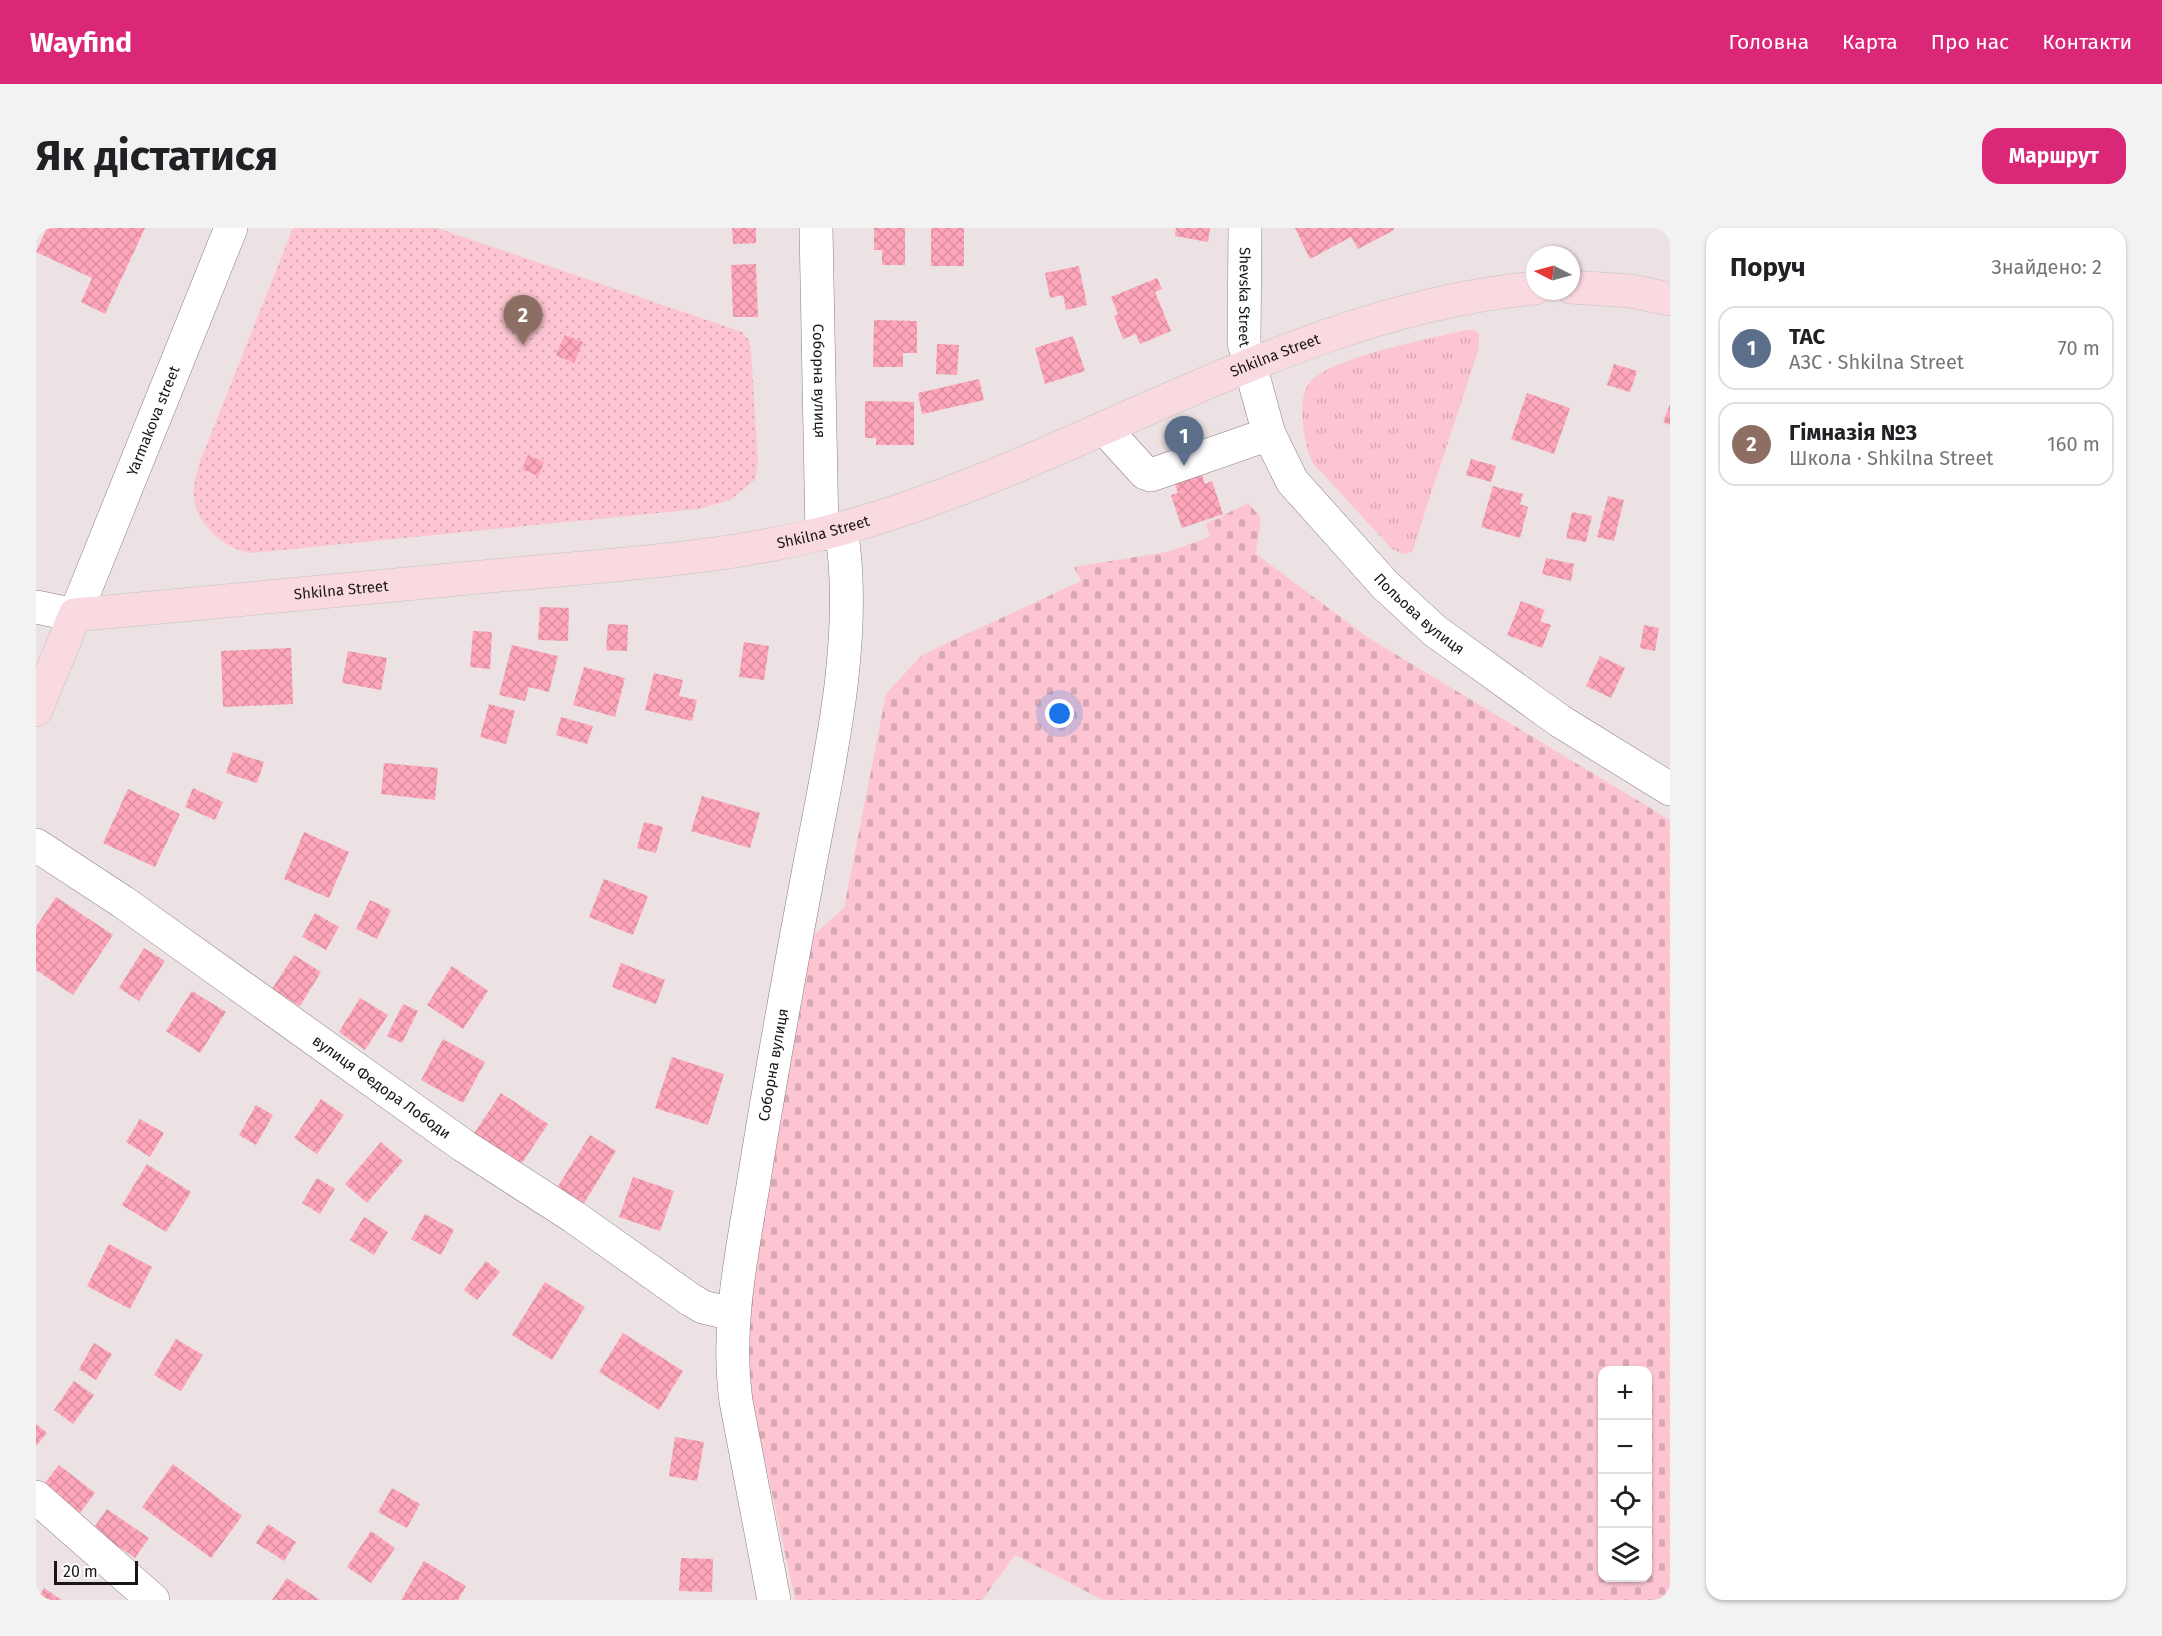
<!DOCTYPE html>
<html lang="uk">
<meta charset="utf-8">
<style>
body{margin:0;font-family:"Fira Sans",sans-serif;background:#f2f2f2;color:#202124}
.controls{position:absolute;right:18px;bottom:18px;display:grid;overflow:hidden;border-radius:12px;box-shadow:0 2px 4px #0004}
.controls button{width:54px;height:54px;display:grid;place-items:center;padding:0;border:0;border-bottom:2px solid #e0e0e0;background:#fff;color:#202124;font:30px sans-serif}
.compass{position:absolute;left:1490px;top:18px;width:54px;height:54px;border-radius:50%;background:#fff;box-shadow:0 2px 4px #0004;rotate:276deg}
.scale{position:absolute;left:18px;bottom:15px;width:84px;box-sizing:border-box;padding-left:6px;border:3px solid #1a1617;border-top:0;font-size:16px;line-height:21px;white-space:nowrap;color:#1a1617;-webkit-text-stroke:4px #fff;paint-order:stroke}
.you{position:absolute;left:1024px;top:486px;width:21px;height:21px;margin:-15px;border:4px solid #fff;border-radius:50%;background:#1a73e8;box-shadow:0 0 0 9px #1a73e833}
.badge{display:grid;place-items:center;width:39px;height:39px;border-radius:50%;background:#db2777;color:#fff;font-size:20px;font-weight:700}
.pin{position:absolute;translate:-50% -50px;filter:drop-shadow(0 2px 3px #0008)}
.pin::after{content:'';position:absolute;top:32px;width:21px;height:18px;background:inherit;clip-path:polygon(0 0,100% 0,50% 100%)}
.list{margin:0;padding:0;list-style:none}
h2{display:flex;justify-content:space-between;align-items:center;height:78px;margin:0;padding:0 24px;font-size:26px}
h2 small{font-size:20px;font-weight:400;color:#757577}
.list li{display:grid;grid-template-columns:39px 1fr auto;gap:18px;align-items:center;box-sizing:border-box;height:84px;margin:0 12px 12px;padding:0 12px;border:2px solid #e0e0e0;border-radius:18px}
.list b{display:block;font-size:22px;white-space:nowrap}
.list p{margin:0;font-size:20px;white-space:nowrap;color:#757577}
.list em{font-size:20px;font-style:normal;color:#757577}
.icon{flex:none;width:33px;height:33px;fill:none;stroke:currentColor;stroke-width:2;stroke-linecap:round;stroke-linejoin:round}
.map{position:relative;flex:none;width:1634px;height:1372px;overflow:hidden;border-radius:18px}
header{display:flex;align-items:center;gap:36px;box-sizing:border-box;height:84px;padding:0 30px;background:#db2777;color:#fff}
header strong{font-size:28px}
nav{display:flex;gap:33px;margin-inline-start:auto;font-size:21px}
.intro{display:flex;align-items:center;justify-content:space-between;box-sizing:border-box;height:144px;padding:0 36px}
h1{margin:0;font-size:42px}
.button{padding:15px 27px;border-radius:18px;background:#db2777;color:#fff;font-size:21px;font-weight:700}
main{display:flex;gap:36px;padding:0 36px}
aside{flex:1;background:#fff;border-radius:18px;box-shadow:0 2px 4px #0004}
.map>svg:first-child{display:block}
.grass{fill:url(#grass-tufts)}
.cemetery{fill:url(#cemetery-stones);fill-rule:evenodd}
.park{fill:url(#park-dots)}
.building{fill:url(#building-cross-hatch)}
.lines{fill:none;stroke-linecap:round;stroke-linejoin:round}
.minor-casing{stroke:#897f81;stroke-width:34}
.major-casing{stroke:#c3c2c3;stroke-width:34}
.minor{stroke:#fff;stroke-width:33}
.major{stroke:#fadae1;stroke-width:33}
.labels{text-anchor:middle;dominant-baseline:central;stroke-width:4.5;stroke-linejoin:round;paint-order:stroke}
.street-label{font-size:15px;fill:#1a1617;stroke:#fff}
</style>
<header>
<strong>Wayfind</strong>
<nav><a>Головна</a><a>Карта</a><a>Про нас</a><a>Контакти</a></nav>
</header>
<div class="intro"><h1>Як дістатися</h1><a class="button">Маршрут</a></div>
<main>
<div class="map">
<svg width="1634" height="1372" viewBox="0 0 1634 1372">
<defs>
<pattern id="grass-tufts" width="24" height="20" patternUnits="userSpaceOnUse" patternTransform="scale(1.5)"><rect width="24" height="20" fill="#fcc5d1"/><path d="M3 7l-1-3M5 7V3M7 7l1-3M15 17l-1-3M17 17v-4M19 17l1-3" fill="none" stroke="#d7a8b3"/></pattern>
<pattern id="cemetery-stones" width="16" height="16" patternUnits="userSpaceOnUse" patternTransform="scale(1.5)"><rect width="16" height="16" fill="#fcc5d1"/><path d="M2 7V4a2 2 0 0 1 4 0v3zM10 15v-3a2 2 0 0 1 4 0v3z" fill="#d7a8b3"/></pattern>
<pattern id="park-dots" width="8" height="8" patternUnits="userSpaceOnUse" patternTransform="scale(1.5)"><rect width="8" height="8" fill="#fcc5d1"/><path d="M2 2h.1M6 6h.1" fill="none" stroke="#d7a8b3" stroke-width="1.8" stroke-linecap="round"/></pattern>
<pattern id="building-cross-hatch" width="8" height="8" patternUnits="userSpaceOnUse" patternTransform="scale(1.5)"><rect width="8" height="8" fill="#fea5ba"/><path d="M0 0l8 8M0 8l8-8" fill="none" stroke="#d98d9f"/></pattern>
</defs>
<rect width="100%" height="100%" fill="#ece1e3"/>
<path class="grass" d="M 1430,102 L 1438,102 L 1443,106 L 1443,120 L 1376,324 L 1367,326 L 1356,321 L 1276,234 C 1268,216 1259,169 1275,153 C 1300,128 1393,111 1430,102 Z"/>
<path class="cemetery" d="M 1212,275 L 1225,290 L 1220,326 L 1331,409 L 1634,592 L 1634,1372 L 1067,1372 L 979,1327 L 946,1372 L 759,1372 L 705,1121 L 770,714 L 808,680 L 850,466 L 886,427 L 1045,353 L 1038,339 L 1131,324 L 1174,309 L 1170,296 ZM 1566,1142 L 1612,1142 L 1612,1350 L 1566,1350 Z"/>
<path class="park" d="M 257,0 L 401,0 L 706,104 L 713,112 L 715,124 L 722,232 L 719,252 L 694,272 L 663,281 L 215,325 C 189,321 160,297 158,269 C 157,257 160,247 163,236 Z"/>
<path class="building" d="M 11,0 L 109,0 L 69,86 L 45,74 L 56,50 L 0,24 Z
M 696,0 L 720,0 L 720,15 L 697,16 Z
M 838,0 L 869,0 L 869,37 L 846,37 L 846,22 L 838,22 Z
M 895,0 L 928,0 L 928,38 L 895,38 Z
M 1140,0 L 1174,0 L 1172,14 L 1139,8 Z
M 1259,0 L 1357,0 L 1358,2 L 1322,21 L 1315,9 L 1274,31 Z
M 720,36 L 722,89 L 697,89 L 695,37 Z
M 1043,38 L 1051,77 L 1030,82 L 1027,67 L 1014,70 L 1009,45 Z
M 1121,50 L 1126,61 L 1119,64 L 1135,103 L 1104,116 L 1100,106 L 1087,111 L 1078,88 L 1082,86 L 1075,69 Z
M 838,92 L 881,93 L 881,125 L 867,125 L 867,139 L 837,139 Z
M 529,107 L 547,114 L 538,135 L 520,127 Z
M 1037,108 L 1049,143 L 1009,156 L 999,120 Z
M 901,116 L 923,117 L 921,147 L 900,146 Z
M 1578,136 L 1601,143 L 1594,164 L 1571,157 Z
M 943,151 L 948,172 L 886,186 L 882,165 Z
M 1491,165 L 1534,180 L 1518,226 L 1475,211 Z
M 829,173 L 878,174 L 878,217 L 840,217 L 840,210 L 829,210 Z
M 1634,176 L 1634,197 L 1627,194 Z
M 1156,216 L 1169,256 L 1176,253 L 1187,286 L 1146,300 L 1135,267 L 1142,265 L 1128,225 Z
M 492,227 L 508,234 L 502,248 L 486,241 Z
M 1435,231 L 1460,238 L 1455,254 L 1430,247 Z
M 1457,258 L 1487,266 L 1484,276 L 1492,279 L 1484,310 L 1445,299 Z
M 1572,268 L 1588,272 L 1578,313 L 1561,309 Z
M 1536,284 L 1556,288 L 1550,314 L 1530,310 Z
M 1510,330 L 1538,336 L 1535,353 L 1506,346 Z
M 1485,373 L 1509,382 L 1504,393 L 1515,397 L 1506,420 L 1471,407 Z
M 504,379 L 533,380 L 532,413 L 502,412 Z
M 572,396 L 592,397 L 591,423 L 570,422 Z
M 1608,397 L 1623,400 L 1619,423 L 1604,420 Z
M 437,403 L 456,404 L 454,441 L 434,439 Z
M 708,414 L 733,418 L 728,452 L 703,449 Z
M 476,417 L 522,428 L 513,464 L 493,459 L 489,473 L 463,467 Z
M 255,420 L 257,476 L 187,479 L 185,423 Z
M 312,423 L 351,430 L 345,462 L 306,455 Z
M 1564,428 L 1589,440 L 1575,470 L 1550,458 Z
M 548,439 L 589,450 L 579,489 L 537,477 Z
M 618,445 L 647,452 L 643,468 L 661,472 L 656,493 L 609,482 Z
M 453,476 L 479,483 L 470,516 L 444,509 Z
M 525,489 L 557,498 L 551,516 L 520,507 Z
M 197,524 L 228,534 L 221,555 L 190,545 Z
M 348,535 L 402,540 L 399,572 L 345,566 Z
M 157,560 L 187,574 L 179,592 L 149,579 Z
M 92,561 L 144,586 L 119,639 L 67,615 Z
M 666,568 L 724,585 L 714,620 L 655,603 Z
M 608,594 L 627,599 L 620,625 L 601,620 Z
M 268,604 L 313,624 L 293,670 L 248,651 Z
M 568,651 L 612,668 L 597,707 L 553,689 Z
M 20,669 L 77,707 L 37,767 L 0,742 L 0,699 Z
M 334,672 L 355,682 L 341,711 L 320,701 Z
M 279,685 L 303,699 L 290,722 L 266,709 Z
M 108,720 L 129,733 L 103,773 L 83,760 Z
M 258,727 L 285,744 L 264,778 L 236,761 Z
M 585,735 L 629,752 L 620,776 L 576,759 Z
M 416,738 L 452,763 L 427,801 L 391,777 Z
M 156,763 L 190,784 L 164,825 L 130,803 Z
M 324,770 L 352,787 L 329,822 L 303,804 Z
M 367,776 L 382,783 L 366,815 L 351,808 Z
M 407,811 L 449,834 L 427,875 L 385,852 Z
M 636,829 L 688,846 L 672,897 L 619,880 Z
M 465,865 L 512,896 L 480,944 L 433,913 Z
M 285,871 L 308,887 L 281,926 L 258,910 Z
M 220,877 L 237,887 L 220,917 L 203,907 Z
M 104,891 L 128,905 L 114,929 L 90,914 Z
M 554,907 L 580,923 L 547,977 L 521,960 Z
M 345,914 L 367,933 L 331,975 L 309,956 Z
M 111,936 L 155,964 L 130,1004 L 86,977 Z
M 597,949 L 638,963 L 624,1003 L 583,989 Z
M 281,950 L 299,961 L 284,986 L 266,975 Z
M 389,986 L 418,1002 L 405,1027 L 375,1011 Z
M 328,989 L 352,1004 L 338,1027 L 314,1012 Z
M 73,1016 L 116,1039 L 94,1081 L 51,1058 Z
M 450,1033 L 464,1044 L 441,1072 L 428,1062 Z
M 509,1054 L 549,1079 L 516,1132 L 476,1107 Z
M 587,1105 L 647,1143 L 623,1182 L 563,1144 Z
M 140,1111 L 167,1127 L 145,1163 L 118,1147 Z
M 58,1115 L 76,1126 L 60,1152 L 43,1141 Z
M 38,1153 L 58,1167 L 37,1196 L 18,1182 Z
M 0,1196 L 11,1205 L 0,1218 Z
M 639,1209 L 668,1214 L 661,1253 L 633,1248 Z
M 137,1236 L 206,1288 L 175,1330 L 106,1279 Z
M 23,1237 L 59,1265 L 41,1289 L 4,1261 Z
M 356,1260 L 384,1276 L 371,1300 L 342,1284 Z
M 71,1281 L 113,1310 L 99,1330 L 57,1301 Z
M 232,1296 L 260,1314 L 248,1333 L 220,1315 Z
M 335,1303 L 359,1320 L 335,1355 L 311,1339 Z
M 645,1330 L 677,1331 L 676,1364 L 643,1363 Z
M 388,1333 L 430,1358 L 422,1372 L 365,1372 Z
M 251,1350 L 284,1372 L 236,1372 Z
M 8,1360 L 26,1372 L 1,1372 Z"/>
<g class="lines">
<g class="minor-casing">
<g id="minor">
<path id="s1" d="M 780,0 L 786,306"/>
<path id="s2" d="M 1209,0 L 1208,115 L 1233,206 L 1256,253 L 1349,357 L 1399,403 L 1524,493 L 1634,561"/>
<path d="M 1069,201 L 1109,245 L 1115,247 L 1233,206"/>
<path id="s3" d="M 0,379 L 39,387 L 195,0"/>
<path id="s4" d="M 0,617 L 87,674 L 428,918 L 538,989 L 655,1072 L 667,1079 L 696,1086"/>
<path d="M 0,1269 L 117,1372"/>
<path id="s5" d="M 738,1372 L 700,1173 C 690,1100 705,1030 717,958 C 734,852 753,747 773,641 C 793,535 823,408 805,301"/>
</g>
</g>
<g class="major-casing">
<g id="major">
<path d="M 1535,59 L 1595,63 L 1634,71"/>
<path id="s6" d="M 0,482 L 39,387 C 185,373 331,360 477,346 C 587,336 700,330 807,300 C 1042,235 1253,83 1499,60"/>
</g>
</g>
<use href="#minor" class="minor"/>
<use href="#major" class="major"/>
</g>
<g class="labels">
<g class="street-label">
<text stroke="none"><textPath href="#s2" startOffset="69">Shevska Street</textPath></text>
<text stroke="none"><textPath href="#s6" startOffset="1342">Shkilna Street</textPath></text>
<text stroke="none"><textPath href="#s1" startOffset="153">Соборна вулиця</textPath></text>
<text stroke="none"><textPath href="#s3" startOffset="249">Yarmakova street</textPath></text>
<text stroke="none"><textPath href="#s6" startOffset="856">Shkilna Street</textPath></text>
<text stroke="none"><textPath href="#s6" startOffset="370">Shkilna Street</textPath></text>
<text stroke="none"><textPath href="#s2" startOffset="446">Польова вулиця</textPath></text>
<text stroke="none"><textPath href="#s5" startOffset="542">Соборна вулиця</textPath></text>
<text stroke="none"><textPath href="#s4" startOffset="422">вулиця Федора Лободи</textPath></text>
</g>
</g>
</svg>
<div class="controls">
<button>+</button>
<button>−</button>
<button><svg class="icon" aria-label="locate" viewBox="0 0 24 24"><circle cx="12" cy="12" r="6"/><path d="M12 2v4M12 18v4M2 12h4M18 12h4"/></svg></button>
<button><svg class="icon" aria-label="layers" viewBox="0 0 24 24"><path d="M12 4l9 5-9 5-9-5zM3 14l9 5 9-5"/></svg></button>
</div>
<svg class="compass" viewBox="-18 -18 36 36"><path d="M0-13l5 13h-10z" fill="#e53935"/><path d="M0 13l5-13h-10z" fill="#757577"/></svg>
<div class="scale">20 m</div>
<div class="you"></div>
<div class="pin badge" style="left:1148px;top:238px;background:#5c6f8a">1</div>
<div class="pin badge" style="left:487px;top:117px;background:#8d6e63">2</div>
</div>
<aside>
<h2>Поруч<small>Знайдено: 2</small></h2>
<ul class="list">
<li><span class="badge" style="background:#5c6f8a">1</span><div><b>ТАС</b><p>АЗС · Shkilna Street</p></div><em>70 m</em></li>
<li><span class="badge" style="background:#8d6e63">2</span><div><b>Гімназія №3</b><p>Школа · Shkilna Street</p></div><em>160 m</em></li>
</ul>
</aside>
</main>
